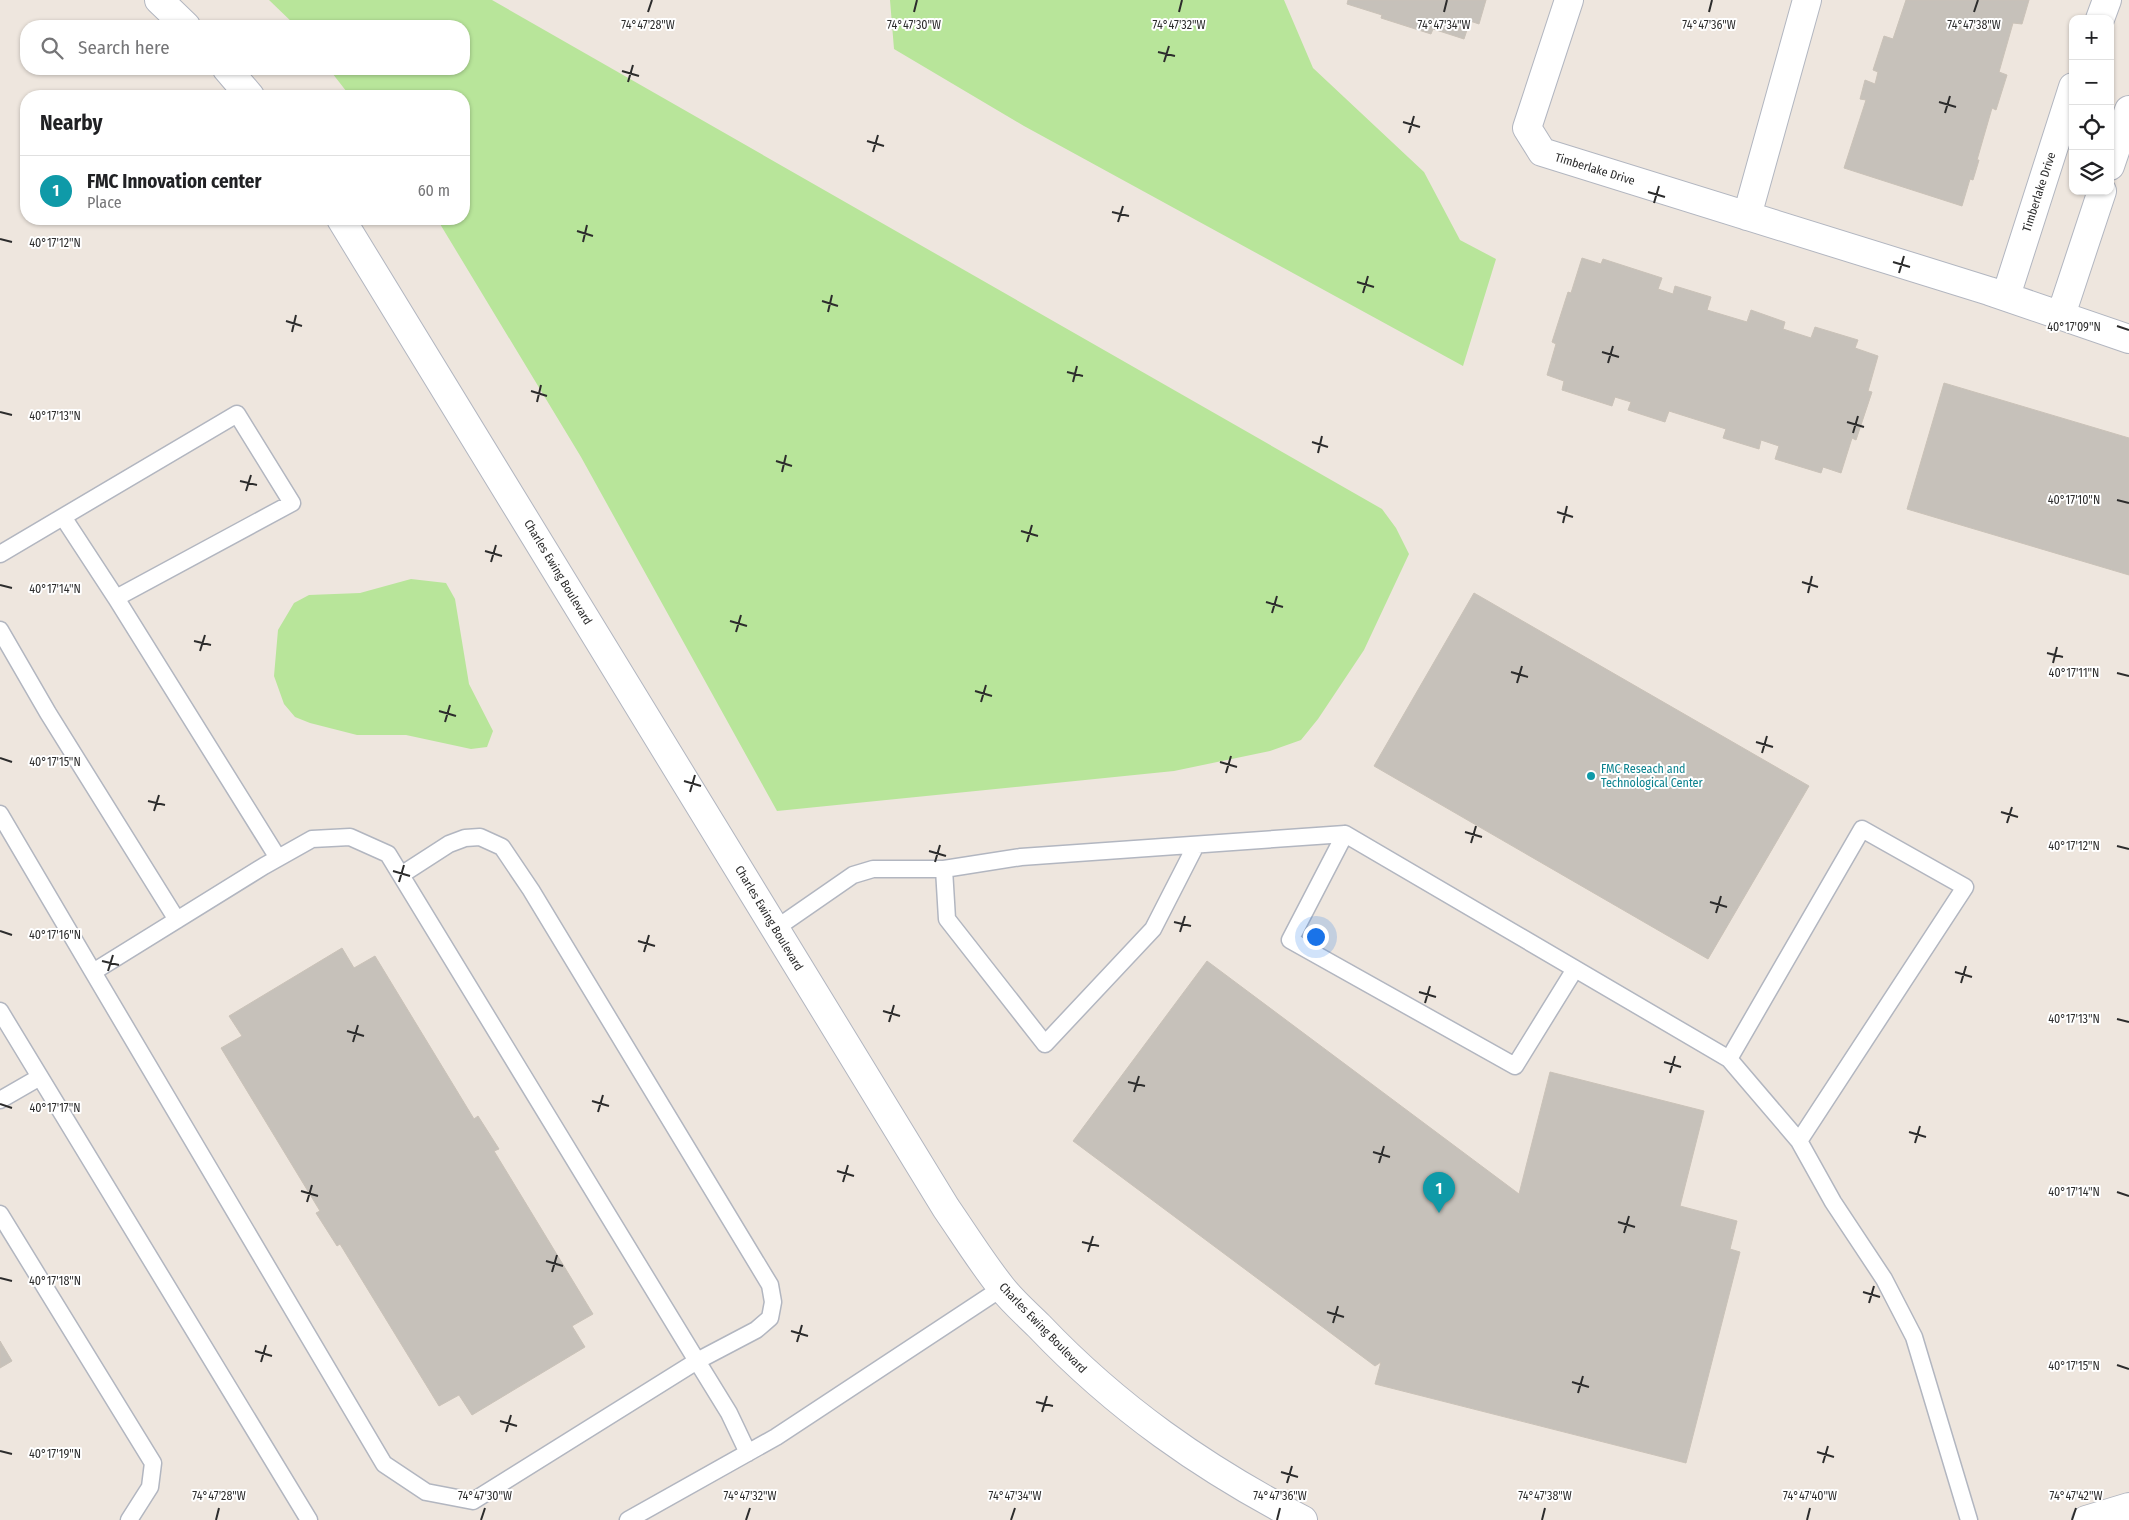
<!DOCTYPE html>
<meta charset="utf-8">
<style>
body{margin:0;font-family:"Fira Sans Condensed",sans-serif;background:#f6f6f6;color:#202124}
.controls{position:absolute;right:15px;top:15px;display:grid;overflow:hidden;border-radius:10px;box-shadow:0 1px 4px #0004}
.controls button{width:45px;height:45px;display:grid;place-items:center;padding:0;border:0;border-bottom:1px solid #e0e0e0;background:#fff;color:#202124;font:25px sans-serif}
.you{position:absolute;left:1315px;top:936px;width:18px;height:18px;margin:-12px;border:4px solid #fff;border-radius:50%;background:#1a73e8;box-shadow:0 0 0 8px #1a73e833}
.badge{display:grid;place-items:center;width:32px;height:32px;border-radius:50%;background:#3c6cfd;color:#fff;font-size:16px;font-weight:700}
.pin{position:absolute;translate:-50% -41px;filter:drop-shadow(0 1px 2px #0008)}
.pin::after{content:'';position:absolute;top:26px;width:18px;height:15px;background:inherit;clip-path:polygon(0 0,100% 0,50% 100%)}
.list{margin:0;padding:0;list-style:none}
h2{display:flex;justify-content:space-between;align-items:center;height:65px;margin:0;padding:0 20px;font-size:21px}
h2 small{font-size:16px;font-weight:400;color:#757577}
.list li{display:grid;grid-template-columns:32px 1fr auto;gap:15px;align-items:center;box-sizing:border-box;height:70px;padding:0 20px;border-top:1px solid #e0e0e0}
.list b{display:block;font-size:19px;white-space:nowrap}
.list p{margin:0;font-size:16px;white-space:nowrap;color:#757577}
.list em{font-size:16px;font-style:normal;color:#757577}
.icon{flex:none;width:28px;height:28px;fill:none;stroke:currentColor;stroke-width:2;stroke-linecap:round;stroke-linejoin:round}
.map{position:relative;flex:none;width:2129px;height:1520px;overflow:hidden}
.search{position:absolute;background:#fff;box-shadow:0 1px 4px #0004;left:20px;top:20px;width:450px;height:55px;display:flex;align-items:center;gap:12px;box-sizing:border-box;padding:0 18px;border-radius:20px;color:#757577;font-size:19px}
.panel{position:absolute;background:#fff;box-shadow:0 1px 4px #0004;left:20px;top:90px;width:450px;height:135px;border-radius:20px}
.map>svg:first-child{display:block}
.green{fill:#b8e59a}
.building{fill:#c6c1ba;stroke:#cac2b8}
.lines{fill:none;stroke-linecap:round;stroke-linejoin:round}
.lane-casing{stroke:#b2b6c0;stroke-width:19}
.street-casing{stroke:#b2b6c0;stroke-width:30}
.lane{stroke:#fff;stroke-width:16}
.street{stroke:#fff;stroke-width:28}
.ticks{fill:none;stroke:#2c2c2c;stroke-width:2}
.culture-dot{fill:#0f9aa8;stroke:#fff;stroke-width:2}
.labels{text-anchor:middle;dominant-baseline:central;stroke-width:4;stroke-linejoin:round;paint-order:stroke}
.street-label{font-size:12px;fill:#2c2c2c;stroke:#fff}
.culture-label{font-size:12px;fill:#0d838f;stroke:#fff;text-anchor:start}
.ticks-label{font-size:12px;text-anchor:middle;fill:#2c2c2c;stroke:#fff;stroke-width:4;stroke-linejoin:round;paint-order:stroke}
</style>
<div class="map">
<svg width="2129" height="1520" viewBox="0 0 2129 1520">
<rect width="100%" height="100%" fill="#eee6de"/>
<path class="green" d="M 269,0 L 492,0 L 1382,509 L 1396,528 L 1409,554 L 1364,650 L 1318,719 L 1301,740 L 1270,751 L 1174,771 L 777,811 L 581,457 L 437,219 L 464,219 L 464,96 L 350,96 L 329,69 L 464,69 L 464,26 L 296,26 Z
M 890,0 L 1284,0 L 1313,68 L 1424,172 L 1460,240 L 1496,259 L 1463,366 L 1024,126 L 894,49 Z
M 411,579 L 446,583 L 455,599 L 469,684 L 493,731 L 487,747 L 471,749 L 406,735 L 357,735 L 310,723 L 295,717 L 284,704 L 274,676 L 278,630 L 294,603 L 309,595 L 360,593 Z"/>
<path class="building" d="M 1348,0 L 1486,0 L 1479,24 L 1470,21 L 1464,39 L 1433,29 L 1431,34 L 1381,18 L 1382,15 L 1347,4 Z
M 1906,0 L 2029,0 L 2022,24 L 2013,23 L 1999,72 L 2007,75 L 1996,110 L 1992,108 L 1977,160 L 1979,160 L 1973,180 L 1970,179 L 1962,206 L 1844,168 L 1866,100 L 1860,99 L 1865,80 L 1875,84 L 1878,72 L 1873,70 L 1884,36 L 1893,39 Z
M 1582,258 L 1601,264 L 1603,259 L 1662,278 L 1658,289 L 1673,294 L 1675,286 L 1711,297 L 1707,310 L 1747,322 L 1751,310 L 1785,322 L 1783,329 L 1811,338 L 1815,327 L 1858,340 L 1855,348 L 1878,356 L 1868,391 L 1872,392 L 1856,440 L 1852,438 L 1841,473 L 1823,467 L 1821,473 L 1775,459 L 1779,446 L 1761,440 L 1759,449 L 1723,438 L 1726,429 L 1669,411 L 1665,422 L 1628,410 L 1631,402 L 1615,397 L 1612,406 L 1562,390 L 1564,381 L 1547,375 L 1556,344 L 1552,342 L 1568,292 L 1571,293 Z
M 1944,383 L 2129,438 L 2129,575 L 1907,509 Z
M 1474,593 L 1809,786 L 1708,959 L 1374,766 Z
M 342,948 L 354,968 L 375,956 L 474,1119 L 478,1116 L 499,1149 L 494,1151 L 593,1314 L 572,1326 L 585,1347 L 472,1415 L 459,1395 L 439,1406 L 340,1244 L 337,1246 L 316,1213 L 320,1211 L 221,1048 L 242,1036 L 229,1016 Z
M 1207,961 L 1519,1194 L 1550,1072 L 1704,1111 L 1680,1206 L 1737,1221 L 1730,1249 L 1740,1252 L 1686,1463 L 1375,1384 L 1381,1362 L 1375,1366 L 1073,1141 Z
M 0,1341 L 12,1361 L 0,1368 Z"/>
<g class="lines">
<g class="lane-casing">
<path id="lane" d="M 63,517 L 116,598
M 0,554 L 237,414 L 292,503 L 116,598 L 278,858
M 0,630 L 48,713 L 177,920
M 0,814 L 93,972
M 1345,834 L 1290,940 L 1515,1066 L 1575,969
M 1196,845 L 1153,929 L 1045,1044 L 947,919 L 944,869 L 1021,857 L 1345,834 L 1729,1059 L 1862,829 L 1965,887 L 1799,1141
M 401,875 L 449,844 L 465,838 L 480,837 L 502,847 L 531,890 L 770,1285 L 773,1302 L 770,1318 L 756,1330 L 697,1361 L 473,1501 L 426,1492 L 384,1464 L 93,972 L 264,866 L 312,839 L 350,837 L 388,854 L 697,1361 L 729,1413 L 748,1453
M 775,929 L 853,875 L 873,869 L 944,869
M 0,1011 L 309,1520
M 1729,1059 L 1799,1141 L 1833,1202 L 1884,1279 L 1914,1337 L 1969,1520
M 0,1100 L 40,1077
M 0,1214 L 153,1463 L 150,1487 L 129,1520
M 628,1520 L 776,1437 L 1002,1288"/>
</g>
<g class="street-casing">
<path id="street" d="M 159,0 L 186,26
M 1569,0 L 1527,128 L 1542,152 L 1989,291 L 2129,339
M 2100,19 L 2107,0
M 227,69 L 250,96
M 2110,166 L 2129,110
M 1747,216 L 1807,0
M 341,219 L 946,1208 C 964,1234 982,1263 1002,1288 C 1013,1302 1027,1314 1039,1326 C 1117,1408 1203,1468 1303,1520
M 2006,296 L 2073,87
M 2061,315 L 2102,191
M 2086,1520 L 2129,1507"/>
</g>
<use href="#lane" class="lane"/>
<use href="#street" class="street"/>
</g>
<path class="ticks" d="M 648,12 L 652,0M 914,12 L 917,0M 1179,12 L 1182,0M 1444,12 L 1447,0M 1709,12 L 1712,0M 1974,12 L 1978,0M 1158,52 L 1175,56M 1164,62 L 1169,46M 622,71 L 639,76M 628,82 L 633,65M 1939,102 L 1956,107M 1945,113 L 1950,96M 1403,122 L 1420,127M 1409,133 L 1414,116M 867,141 L 884,146M 873,152 L 878,135M 1648,192 L 1665,197M 1654,203 L 1659,186M 1112,212 L 1129,216M 1118,222 L 1123,206M 577,231 L 593,236M 0,239 L 12,242M 583,242 L 587,225M 1893,262 L 1910,267M 1899,273 L 1904,256M 1357,282 L 1374,287M 1363,293 L 1368,276M 822,301 L 838,306M 828,312 L 832,295M 286,321 L 302,326M 2117,326 L 2129,330M 292,332 L 296,315M 1602,352 L 1619,357M 1608,363 L 1613,346M 1067,372 L 1083,376M 1073,382 L 1077,366M 531,391 L 547,396M 537,402 L 541,385M 0,412 L 12,415M 1847,422 L 1864,427M 1853,433 L 1858,416M 1312,442 L 1328,447M 1318,453 L 1322,436M 776,461 L 792,466M 782,472 L 786,455M 240,481 L 257,485M 246,491 L 251,475M 2117,500 L 2129,503M 1557,512 L 1573,517M 1563,523 L 1567,506M 1021,531 L 1038,536M 1027,542 L 1032,525M 485,551 L 502,556M 491,562 L 496,545M 1802,582 L 1818,587M 0,585 L 12,588M 1808,593 L 1812,576M 1266,602 L 1283,607M 1272,613 L 1277,596M 730,621 L 747,626M 736,632 L 741,615M 194,641 L 211,645M 200,651 L 205,635M 2047,653 L 2063,657M 2053,663 L 2057,647M 1511,672 L 1528,677M 2117,673 L 2129,676M 1517,683 L 1522,666M 975,691 L 992,696M 981,702 L 986,685M 439,711 L 456,716M 445,722 L 450,705M 1756,742 L 1773,747M 1762,753 L 1767,736M 0,758 L 12,762M 1220,762 L 1237,767M 1226,773 L 1231,756M 684,781 L 701,786M 690,792 L 695,775M 148,801 L 165,805M 154,811 L 159,795M 2001,812 L 2018,817M 2007,823 L 2012,807M 1465,832 L 1482,837M 1471,843 L 1476,826M 2117,846 L 2129,849M 929,851 L 946,856M 935,862 L 940,845M 393,871 L 410,876M 399,882 L 404,865M 1710,902 L 1727,907M 1716,913 L 1721,896M 1174,922 L 1191,926M 0,931 L 12,935M 1180,932 L 1185,916M 638,941 L 655,946M 644,952 L 649,935M 102,961 L 119,965M 108,971 L 113,955M 1955,972 L 1972,977M 1961,983 L 1966,966M 1419,992 L 1436,997M 1425,1003 L 1430,986M 883,1011 L 900,1016M 2117,1019 L 2129,1022M 889,1022 L 894,1005M 347,1031 L 364,1036M 353,1042 L 358,1025M 1664,1062 L 1681,1067M 1670,1073 L 1675,1056M 1128,1082 L 1145,1086M 1134,1092 L 1139,1076M 592,1101 L 609,1106M 0,1104 L 12,1108M 598,1112 L 603,1095M 1909,1132 L 1926,1137M 1915,1143 L 1920,1126M 1373,1152 L 1390,1157M 1379,1163 L 1384,1146M 837,1171 L 854,1176M 843,1182 L 848,1165M 301,1191 L 318,1196M 2117,1192 L 2129,1196M 307,1202 L 312,1185M 1618,1222 L 1635,1227M 1624,1233 L 1629,1216M 1082,1242 L 1099,1246M 1088,1252 L 1093,1236M 546,1261 L 563,1266M 552,1272 L 557,1255M 0,1278 L 12,1281M 1863,1292 L 1880,1297M 1869,1303 L 1874,1286M 1327,1312 L 1344,1317M 1333,1323 L 1338,1306M 791,1331 L 808,1336M 797,1342 L 802,1325M 255,1351 L 272,1356M 261,1362 L 266,1345M 2117,1365 L 2129,1369M 1572,1382 L 1589,1387M 1578,1393 L 1583,1376M 1036,1402 L 1053,1406M 1042,1412 L 1047,1396M 500,1421 L 517,1426M 506,1432 L 511,1415M 0,1451 L 12,1454M 1817,1452 L 1834,1457M 1823,1463 L 1828,1446M 1281,1472 L 1298,1477M 1287,1483 L 1292,1466M 216,1520 L 219,1508M 481,1520 L 485,1508M 746,1520 L 750,1508M 1011,1520 L 1015,1508M 1277,1520 L 1280,1508M 1542,1520 L 1545,1508M 1807,1520 L 1810,1508M 2072,1520 L 2076,1508"/>
<circle class="culture-dot" cx="1591" cy="776" r="5"/>
<g class="labels">
<g class="street-label">
<text transform="translate(1595 169) rotate(17)">Timberlake Drive</text>
<text transform="translate(2039 192) rotate(-72)">Timberlake Drive</text>
<text transform="translate(558 572) rotate(59)">Charles Ewing Boulevard</text>
<text transform="translate(769 918) rotate(59)">Charles Ewing Boulevard</text>
<text transform="translate(1043 1328) rotate(46)">Charles Ewing Boulevard</text>
</g>
<g class="culture-label">
<text x="1601" y="769">FMC Reseach and<tspan x="1601" dy="14">Technological Center</tspan></text>
</g>
</g>
<g class="ticks-label">
<text x="648" y="29">74°47'28"W</text>
<text x="914" y="29">74°47'30"W</text>
<text x="1179" y="29">74°47'32"W</text>
<text x="1444" y="29">74°47'34"W</text>
<text x="1709" y="29">74°47'36"W</text>
<text x="1974" y="29">74°47'38"W</text>
<text x="55" y="247">40°17'12"N</text>
<text x="2074" y="331">40°17'09"N</text>
<text x="55" y="420">40°17'13"N</text>
<text x="2074" y="504">40°17'10"N</text>
<text x="55" y="593">40°17'14"N</text>
<text x="2074" y="677">40°17'11"N</text>
<text x="55" y="766">40°17'15"N</text>
<text x="2074" y="850">40°17'12"N</text>
<text x="55" y="939">40°17'16"N</text>
<text x="2074" y="1023">40°17'13"N</text>
<text x="55" y="1112">40°17'17"N</text>
<text x="2074" y="1196">40°17'14"N</text>
<text x="55" y="1285">40°17'18"N</text>
<text x="2074" y="1370">40°17'15"N</text>
<text x="55" y="1458">40°17'19"N</text>
<text x="219" y="1500">74°47'28"W</text>
<text x="485" y="1500">74°47'30"W</text>
<text x="750" y="1500">74°47'32"W</text>
<text x="1015" y="1500">74°47'34"W</text>
<text x="1280" y="1500">74°47'36"W</text>
<text x="1545" y="1500">74°47'38"W</text>
<text x="1810" y="1500">74°47'40"W</text>
<text x="2076" y="1500">74°47'42"W</text>
</g>
</svg>
<div class="controls">
<button>+</button>
<button>−</button>
<button><svg class="icon" aria-label="locate" viewBox="0 0 24 24"><circle cx="12" cy="12" r="6"/><path d="M12 2v4M12 18v4M2 12h4M18 12h4"/></svg></button>
<button><svg class="icon" aria-label="layers" viewBox="0 0 24 24"><path d="M12 4l9 5-9 5-9-5zM3 14l9 5 9-5"/></svg></button>
</div>
<div class="you"></div>
<div class="pin badge" style="left:1439px;top:1213px;background:#0f9aa8">1</div>
<div class="search"><svg class="icon" aria-label="search" viewBox="0 0 24 24"><circle cx="10" cy="10" r="6"/><path d="M15 15l6 6"/></svg>Search here</div>
<section class="panel">
<h2>Nearby<small></small></h2>
<ul class="list">
<li><span class="badge" style="background:#0f9aa8">1</span><div><b>FMC Innovation center</b><p>Place</p></div><em>60 m</em></li>
</ul>
</section>
</div>
